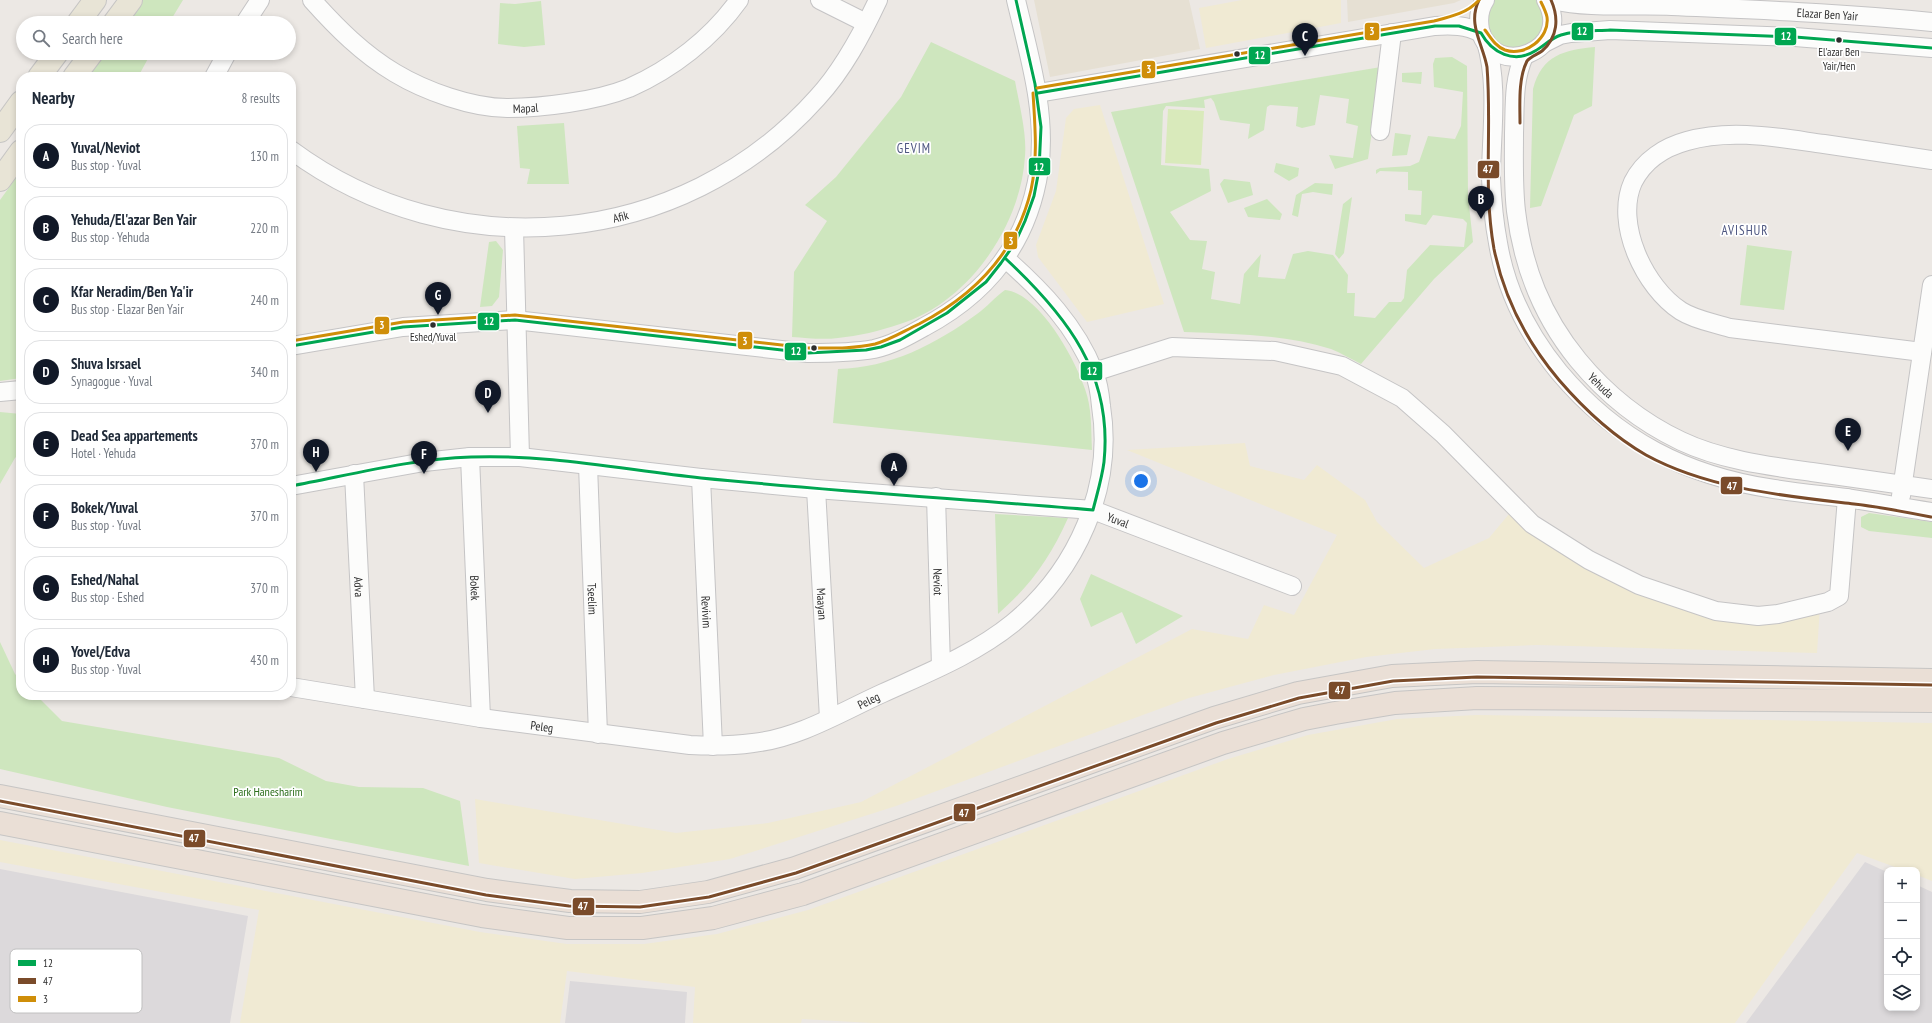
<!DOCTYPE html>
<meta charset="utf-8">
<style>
body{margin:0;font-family:"PT Sans Narrow",sans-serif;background:#f2f2f3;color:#1f2937}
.controls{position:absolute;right:12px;bottom:12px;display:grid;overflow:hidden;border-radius:8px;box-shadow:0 2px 6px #0003}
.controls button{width:36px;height:36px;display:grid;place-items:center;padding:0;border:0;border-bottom:1px solid #e0e1e3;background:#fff;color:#1f2937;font:20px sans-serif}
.you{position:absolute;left:1141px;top:481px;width:14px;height:14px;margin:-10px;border:3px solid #fff;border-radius:50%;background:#1a73e8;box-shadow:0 0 0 6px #1a73e833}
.badge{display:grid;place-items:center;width:26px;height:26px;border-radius:50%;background:#111827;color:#fff;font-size:13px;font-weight:700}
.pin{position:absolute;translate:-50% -33px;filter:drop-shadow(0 1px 2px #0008)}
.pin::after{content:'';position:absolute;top:21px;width:14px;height:12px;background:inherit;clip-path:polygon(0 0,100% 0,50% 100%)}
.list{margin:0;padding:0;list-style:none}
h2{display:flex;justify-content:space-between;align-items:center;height:52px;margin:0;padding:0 16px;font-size:17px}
h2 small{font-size:13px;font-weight:400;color:#747a83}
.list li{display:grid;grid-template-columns:26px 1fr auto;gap:12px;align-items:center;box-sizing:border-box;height:64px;margin:0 8px 8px;padding:0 8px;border:1px solid #e0e1e3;border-radius:16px}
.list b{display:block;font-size:15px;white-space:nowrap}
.list p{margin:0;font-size:13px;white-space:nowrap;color:#747a83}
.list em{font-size:13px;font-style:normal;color:#747a83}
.icon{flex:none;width:22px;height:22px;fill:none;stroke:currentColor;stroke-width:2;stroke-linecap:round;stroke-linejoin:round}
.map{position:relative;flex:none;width:1932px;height:1023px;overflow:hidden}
.search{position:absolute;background:#fff;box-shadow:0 2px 6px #0003;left:16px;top:16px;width:280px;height:44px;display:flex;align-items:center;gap:10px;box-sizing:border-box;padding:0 14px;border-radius:22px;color:#747a83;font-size:15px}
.panel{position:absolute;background:#fff;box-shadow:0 2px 6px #0003;left:16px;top:72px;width:280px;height:628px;border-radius:16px}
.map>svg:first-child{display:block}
.industrial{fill:#dcd9db}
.education{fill:#e6e0d3}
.green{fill:#cee6be}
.sand{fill:#f0ead3}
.pitch{fill:#d9eabb}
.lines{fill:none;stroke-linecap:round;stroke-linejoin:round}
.minor-casing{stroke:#c5c4c5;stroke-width:20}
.major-casing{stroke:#c6c5c4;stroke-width:24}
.highway-casing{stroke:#c6c5c4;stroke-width:24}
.minor{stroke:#fcfcfb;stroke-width:18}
.major{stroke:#e8e4d6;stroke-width:22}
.highway{stroke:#eadfd6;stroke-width:22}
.bus-1-casing{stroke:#fff;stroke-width:6}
.bus-2-casing{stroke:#fff;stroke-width:6}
.bus-3-casing{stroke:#fff;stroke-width:6}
.bus-1{stroke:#00a651;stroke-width:3}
.bus-2{stroke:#7a4b2a;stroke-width:3}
.bus-3{stroke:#cf8e09;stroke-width:3}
.bus-dot{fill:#2e2e2e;stroke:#fff;stroke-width:1.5}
.labels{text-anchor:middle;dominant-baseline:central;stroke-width:3.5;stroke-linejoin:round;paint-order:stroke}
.bus-label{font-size:11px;fill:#2e2e2e;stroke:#fff}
.street-label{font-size:12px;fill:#2e2e2e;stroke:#fff}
.park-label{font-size:12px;fill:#2c6e1b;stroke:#fff}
.neighbourhood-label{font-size:13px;letter-spacing:1px;fill:#4d5680;stroke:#fff}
.key{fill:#fff;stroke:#c0c0c0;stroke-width:1}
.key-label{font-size:11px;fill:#2e2e2e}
.line-badge{stroke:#fff;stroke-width:1.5}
.badge-label{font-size:11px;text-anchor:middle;font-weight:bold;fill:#fff}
</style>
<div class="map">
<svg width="1932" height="1023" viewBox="0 0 1932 1023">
<rect width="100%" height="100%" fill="#ece8e4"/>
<path class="industrial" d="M 1865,862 L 1887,872 L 1887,1008 L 1917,1008 L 1917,885 L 1932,892 L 1932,1023 L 1746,1023 Z
M 0,869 L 248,916 L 230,1023 L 0,1023 Z
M 570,981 L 687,992 L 685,1023 L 565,1023 Z"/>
<path class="education" d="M 1034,0 L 1189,0 L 1200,49 L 1050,77 Z
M 1347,0 L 1461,0 L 1454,3 L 1348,22 Z"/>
<path class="green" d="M 143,0 L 183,0 L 169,23 L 127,23 Z
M 1493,0 L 1538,0 L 1544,11 L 1541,36 L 1520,50 L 1503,47 L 1488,33 L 1486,13 Z
M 541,1 L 545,45 L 524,47 L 498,44 L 500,3 L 515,4 Z
M 931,42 L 1015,81 C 1019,103 1027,134 1025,156 C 1021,226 968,303 900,324 C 880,331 858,336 838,338 C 823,340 807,338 792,337 L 794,272 L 827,221 L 805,205 L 836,177 L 901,97 Z
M 1595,47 L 1592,106 L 1574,115 L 1541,206 L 1530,208 L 1533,89 C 1542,55 1564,50 1595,47 Z
M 105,53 L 151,53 L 138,77 L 88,77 Z
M 1452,57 L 1467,66 L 1468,196 L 1473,242 L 1434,279 L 1361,364 C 1351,359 1341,353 1331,349 C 1283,334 1234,334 1184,332 L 1111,112 L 1381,67 L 1368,159 L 1335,169 L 1329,155 L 1353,158 L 1358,126 L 1346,123 L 1349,99 L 1320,95 L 1315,125 L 1302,128 L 1296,126 L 1298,107 L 1270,105 L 1267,107 L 1264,130 L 1248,139 L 1250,124 L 1220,120 L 1214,102 L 1211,98 L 1204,100 L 1205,108 L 1166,106 L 1163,111 L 1161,165 L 1209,169 L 1211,191 L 1170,212 L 1190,240 L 1207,241 L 1202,269 L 1215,272 L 1211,299 L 1240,304 L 1244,274 L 1261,254 L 1258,277 L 1285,279 L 1293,254 L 1308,251 L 1333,255 L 1348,275 L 1347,293 L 1355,293 L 1354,316 L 1375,318 L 1389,302 L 1401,302 L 1404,298 L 1407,270 L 1430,245 L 1464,247 L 1467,223 L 1463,219 L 1433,215 L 1426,225 L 1405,221 L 1405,214 L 1421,215 L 1422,191 L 1408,190 L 1408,172 L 1380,171 L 1376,174 L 1376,170 L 1380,168 L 1410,166 L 1419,162 L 1428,136 L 1455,139 L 1461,126 L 1463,92 L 1434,87 L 1433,64 L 1435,58 Z
M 1422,72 L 1421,84 L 1402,82 L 1402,73 Z
M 564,123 L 569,184 L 527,184 L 530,169 L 520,168 L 517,126 Z
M 1395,133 L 1411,135 L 1407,155 L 1392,156 Z
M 1276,163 L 1299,168 L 1298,176 L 1289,181 L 1274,172 Z
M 21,171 L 21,378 L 0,381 L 0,200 Z
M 1224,179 L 1250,182 L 1253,195 L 1228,203 L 1220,184 Z
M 1315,183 L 1333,184 L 1332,195 L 1313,192 L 1302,194 L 1298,217 L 1292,215 L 1296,195 Z
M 1352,197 L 1344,253 L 1339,259 L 1335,254 L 1343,204 Z
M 1267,199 L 1282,214 L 1280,220 L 1248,217 L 1244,208 Z
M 496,241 L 503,250 L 499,297 L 492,306 L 480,307 L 489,242 Z
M 1747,245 L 1792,251 L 1784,310 L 1740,305 Z
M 1005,290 C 1039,293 1075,359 1085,389 C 1092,408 1091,429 1092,450 L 833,423 L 838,369 C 890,368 936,344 977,314 C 987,307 995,297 1005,290 Z
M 0,412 L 21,414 L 21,452 L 15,458 L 0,484 Z
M 1869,513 L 1932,522 L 1932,538 L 1869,531 L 1861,527 L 1861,517 Z
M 995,514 L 1068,518 C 1050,558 1031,585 998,614 Z
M 1091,574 L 1183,616 L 1136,644 L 1122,612 L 1091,627 L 1080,599 Z
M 0,642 L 15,674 L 21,680 L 21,695 L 36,695 L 62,721 L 279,758 L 326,781 L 359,787 L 423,788 L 460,801 L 469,866 L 167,807 L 0,769 Z"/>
<path class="sand" d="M 1242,0 L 1341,0 L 1341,23 L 1206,48 L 1199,8 Z
M 1100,105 L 1164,304 L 1087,322 L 1038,257 L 1036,245 L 1056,191 L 1066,118 L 1074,109 Z
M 1245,443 L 1250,466 L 1304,480 L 1317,465 L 1365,500 L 1377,522 L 1424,568 L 1489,538 L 1509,514 L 1603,566 L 1676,595 L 1750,607 L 1820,606 L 1817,653 L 1537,645 L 1435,649 L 1366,657 L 1274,675 L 1189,698 L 896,806 L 730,859 L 642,873 L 575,879 L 479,863 L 475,799 L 676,833 L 768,823 L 861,802 L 1192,629 L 1248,639 L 1264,605 L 1294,615 L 1337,535 L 1127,450 Z
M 1477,715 L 1932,723 L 1932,881 L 1917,875 L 1917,870 L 1903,870 L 1857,853 L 1735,1023 L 872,1023 L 802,1019 L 801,1023 L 693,1023 L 695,987 L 567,971 L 560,1023 L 240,1023 L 259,910 L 0,862 L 0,840 L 480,932 L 567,944 L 644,944 L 717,934 L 808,910 L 1228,759 L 1308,735 L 1397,719 Z"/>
<path class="pitch" d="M 1168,109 L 1204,111 L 1201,165 L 1165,163 Z"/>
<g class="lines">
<g class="minor-casing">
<g id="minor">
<path id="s1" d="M 312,0 C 337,28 363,54 395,73 C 425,91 472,108 507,108 C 527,108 548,106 568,103 C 589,100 609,96 629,88 C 672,69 712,38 739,0"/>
<path d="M 820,0 L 866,23"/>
<path d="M 1485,0 C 1479,9 1478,19 1480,30 C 1494,82 1575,50 1546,0"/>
<path id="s2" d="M 1554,0 C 1589,9 1635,4 1672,6 C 1759,10 1845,13 1932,22"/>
<path d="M 245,23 L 260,0"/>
<path d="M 1486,42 C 1499,86 1491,134 1491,178 C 1492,200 1494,222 1498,243 C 1506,291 1528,334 1559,372 C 1616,440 1686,476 1774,489 C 1798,493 1822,495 1846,498 C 1874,502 1903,508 1932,512"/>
<path d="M 1544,43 L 1560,35 L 1571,33 L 1610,30 L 1795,37 L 1932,48"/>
<path id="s3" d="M 1524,56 C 1513,81 1515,106 1514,133 C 1514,159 1513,185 1516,211 C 1523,268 1542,316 1578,360 C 1606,394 1641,422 1681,441 C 1721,460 1769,466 1812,472 C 1852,478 1892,483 1932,489"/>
<path d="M 214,77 L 227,53"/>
<path d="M 1038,93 L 1435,26 C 1452,25 1466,25 1481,33"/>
<path d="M 1380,131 L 1392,33"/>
<path id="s4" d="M 291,150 C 453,270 682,249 817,98 C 843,70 862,34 878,0"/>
<path d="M 514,228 L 520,457"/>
<path d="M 291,346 L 403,327 L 515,320 L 808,353 C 830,353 852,353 874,349 C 892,345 908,336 924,327 C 988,293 1028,243 1039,170 C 1047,113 1029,55 1016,0"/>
<path d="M 1922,352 L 1730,328 C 1714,323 1695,320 1681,311 C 1645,288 1614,224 1633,182 C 1644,160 1665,147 1687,141 C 1731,128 1780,138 1824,144 C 1860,149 1896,155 1932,160"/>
<path d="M 1094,372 L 1172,347 L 1275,351 L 1342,366 L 1402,398 L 1443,434 L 1532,524 L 1589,560 L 1639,585 L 1716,611 L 1758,616 L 1778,614 L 1828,602 L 1839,596 L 1847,498"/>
<path d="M 0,392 L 21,390"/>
<path id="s5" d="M 470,457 L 481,718"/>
<path id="s6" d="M 588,465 L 598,734"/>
<path id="s7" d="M 354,474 L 365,699"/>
<path id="s8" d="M 701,478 L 713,746"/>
<path id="s9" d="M 291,486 L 424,462 L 470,457 L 520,457 L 701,478 L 816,489 L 1093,510 L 1292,586"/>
<path id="s10" d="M 816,489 L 829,718"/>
<path d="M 1901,496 L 1932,285"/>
<path id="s11" d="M 936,497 L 941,666"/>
<path id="s12" d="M 291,687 L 481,718 L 690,745 C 711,746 732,746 753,743 C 799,738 841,712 883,693 C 927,673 975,654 1013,623 C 1077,570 1114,488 1101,406 C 1100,395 1098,382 1094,372 C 1076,326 1042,291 1006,259"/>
</g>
</g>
<g class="major-casing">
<path id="major" d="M 78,23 L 95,0
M 114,23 L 131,0
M 39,77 L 57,53
M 74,77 L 92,53
M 0,131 L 21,102
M 0,180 L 21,151"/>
</g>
<g class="highway-casing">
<path id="highway" d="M 0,796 L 487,890 L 570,901 L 640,902 L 708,892 L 795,868 L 1214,718 L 1298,693 L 1392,676 L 1477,672 L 1932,680
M 0,823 L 482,916 L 568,928 L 642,928 L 713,918 L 803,894 L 1223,743 L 1304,719 L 1335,713 L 1395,703 L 1477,698 L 1932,701"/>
</g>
<use href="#minor" class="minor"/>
<use href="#major" class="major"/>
<use href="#highway" class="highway"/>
<g class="bus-1-casing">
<path id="bus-1" d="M 1481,33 C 1492,53 1514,64 1535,51 C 1544,46 1551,38 1561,35 C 1577,30 1594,31 1610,30 L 1795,37 L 1932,48
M 1038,93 L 1435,26 L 1459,26 L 1481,33
M 1006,259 C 1067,316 1113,374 1104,462 C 1102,478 1097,494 1093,510
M 291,346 L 403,327 L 515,320 L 808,353 L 866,350 L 881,347 L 900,340 L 947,313 L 986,282 L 1001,263 L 1015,243 L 1025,221 L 1034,196 L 1039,170 L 1041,127 L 1035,84 L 1016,0
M 291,486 C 350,475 410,459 471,457 C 548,454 625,470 701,478 C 831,491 962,499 1093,510"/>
</g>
<g class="bus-2-casing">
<path id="bus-2" d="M 1479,0 C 1467,24 1483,44 1487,67 C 1492,128 1483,188 1494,249 C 1504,298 1527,342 1559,380 C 1584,409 1613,436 1646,455 C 1708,489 1785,496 1854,504 C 1880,507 1906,512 1931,517
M 1520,123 C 1520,104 1518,79 1527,61 C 1530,57 1538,54 1542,51 C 1558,37 1559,18 1551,0
M 0,801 L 486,895 L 569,906 L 640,907 L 709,897 L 796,873 L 1216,723 L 1299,698 L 1393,681 L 1477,677 L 1932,685"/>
</g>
<g class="bus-3-casing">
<path id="bus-3" d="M 1485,30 C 1491,38 1495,46 1505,50 C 1525,57 1550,38 1547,17 C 1546,12 1543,6 1541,2
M 1037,88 L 1434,21 C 1450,17 1468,13 1479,0
M 291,341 L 403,322 L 515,315 L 808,348 C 830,348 853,349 875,344 C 890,340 904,331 919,324 C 975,295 1016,253 1031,190 C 1038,158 1035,126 1033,93"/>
</g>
<use href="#bus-1" class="bus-1"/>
<use href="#bus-2" class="bus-2"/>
<use href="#bus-3" class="bus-3"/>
</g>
<g class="bus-dot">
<circle cx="1839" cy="40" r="3.5"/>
<circle cx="1237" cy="54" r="3.5"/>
<circle cx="433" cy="325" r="3.5"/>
<circle cx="814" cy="348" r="3.5"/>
</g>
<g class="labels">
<g class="bus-label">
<text x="1839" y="52">El'azar Ben<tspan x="1839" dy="14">Yair/Hen</tspan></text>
<text x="433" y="337">Eshed/Yuval</text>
</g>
<g class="street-label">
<text stroke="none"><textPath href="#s2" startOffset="274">Elazar Ben Yair</textPath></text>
<text stroke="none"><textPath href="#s1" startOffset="248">Mapal</textPath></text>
<text stroke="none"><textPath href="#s4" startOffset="347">Afik</textPath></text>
<text stroke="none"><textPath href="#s3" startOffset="354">Yehuda</textPath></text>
<text stroke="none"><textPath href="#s9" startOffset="834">Yuval</textPath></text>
<text stroke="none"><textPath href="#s11" startOffset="85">Neviot</textPath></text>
<text stroke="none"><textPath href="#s7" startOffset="113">Adva</textPath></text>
<text stroke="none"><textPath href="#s5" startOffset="131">Bokek</textPath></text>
<text stroke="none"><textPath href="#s6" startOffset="134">Tseelim</textPath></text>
<text stroke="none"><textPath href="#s10" startOffset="115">Maayan</textPath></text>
<text stroke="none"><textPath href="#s8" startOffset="134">Revivim</textPath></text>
<text stroke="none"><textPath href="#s12" startOffset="590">Peleg</textPath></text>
<text stroke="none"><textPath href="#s12" startOffset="254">Peleg</textPath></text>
</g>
<g class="park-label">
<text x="268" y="791">Park Hanesharim</text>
</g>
<g class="neighbourhood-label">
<text x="914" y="148">GEVIM</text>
<text x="1745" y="230">AVISHUR</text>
</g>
</g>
<rect x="10" y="949" width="132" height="64" rx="6" class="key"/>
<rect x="18" y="960" width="18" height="6" fill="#00a651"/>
<rect x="18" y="978" width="18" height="6" fill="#7a4b2a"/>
<rect x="18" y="996" width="18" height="6" fill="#cf8e09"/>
<g class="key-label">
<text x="43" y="967">12</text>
<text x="43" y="985">47</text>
<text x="43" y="1003">3</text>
</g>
<g class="line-badge">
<rect x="1571" y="22" width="23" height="19" rx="4" fill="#00a651"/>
<rect x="1364" y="22" width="16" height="19" rx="4" fill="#cf8e09"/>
<rect x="1774" y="27" width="23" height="19" rx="4" fill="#00a651"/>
<rect x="1248" y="46" width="23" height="19" rx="4" fill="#00a651"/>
<rect x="1141" y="60" width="15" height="19" rx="4" fill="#cf8e09"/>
<rect x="1028" y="157" width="23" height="19" rx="4" fill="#00a651"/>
<rect x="1477" y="160" width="23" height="19" rx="4" fill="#7a4b2a"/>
<rect x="1003" y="231" width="15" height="19" rx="4" fill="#cf8e09"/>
<rect x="477" y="312" width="23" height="19" rx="4" fill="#00a651"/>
<rect x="374" y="316" width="16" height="19" rx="4" fill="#cf8e09"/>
<rect x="737" y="331" width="16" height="19" rx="4" fill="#cf8e09"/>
<rect x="784" y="342" width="23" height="19" rx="4" fill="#00a651"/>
<rect x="1080" y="361" width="23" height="20" rx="4" fill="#00a651"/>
<rect x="1720" y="476" width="23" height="19" rx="4" fill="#7a4b2a"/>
<rect x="1328" y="681" width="23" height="19" rx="4" fill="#7a4b2a"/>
<rect x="953" y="803" width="23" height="19" rx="4" fill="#7a4b2a"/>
<rect x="183" y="829" width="23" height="19" rx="4" fill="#7a4b2a"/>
<rect x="572" y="897" width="23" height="19" rx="4" fill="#7a4b2a"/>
</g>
<g class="badge-label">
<text x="1582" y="35">12</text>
<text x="1372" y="35">3</text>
<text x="1786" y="40">12</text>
<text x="1260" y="59">12</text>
<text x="1149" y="73">3</text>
<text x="1039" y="171">12</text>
<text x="1488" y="173">47</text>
<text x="1011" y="245">3</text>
<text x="489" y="325">12</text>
<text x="382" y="329">3</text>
<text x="745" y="345">3</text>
<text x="796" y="355">12</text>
<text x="1092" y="375">12</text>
<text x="1732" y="490">47</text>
<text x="1340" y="694">47</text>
<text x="964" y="817">47</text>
<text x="194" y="842">47</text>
<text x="583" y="910">47</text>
</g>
</svg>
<div class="controls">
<button>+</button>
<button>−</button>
<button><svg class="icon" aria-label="locate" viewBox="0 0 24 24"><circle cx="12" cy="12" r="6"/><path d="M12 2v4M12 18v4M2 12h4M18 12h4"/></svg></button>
<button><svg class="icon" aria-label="layers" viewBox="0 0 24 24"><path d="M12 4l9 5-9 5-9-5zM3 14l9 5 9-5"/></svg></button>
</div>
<div class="you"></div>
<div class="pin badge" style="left:894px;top:486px">A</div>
<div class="pin badge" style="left:1481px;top:219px">B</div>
<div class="pin badge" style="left:1305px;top:56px">C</div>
<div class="pin badge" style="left:488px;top:413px">D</div>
<div class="pin badge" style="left:1848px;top:451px">E</div>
<div class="pin badge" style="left:424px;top:474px">F</div>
<div class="pin badge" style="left:438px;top:315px">G</div>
<div class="pin badge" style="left:316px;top:472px">H</div>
<div class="search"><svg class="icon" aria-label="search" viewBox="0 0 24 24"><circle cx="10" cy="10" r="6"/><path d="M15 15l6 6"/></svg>Search here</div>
<section class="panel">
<h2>Nearby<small>8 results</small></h2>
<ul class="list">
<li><span class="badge">A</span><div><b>Yuval/Neviot</b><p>Bus stop · Yuval</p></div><em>130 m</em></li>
<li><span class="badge">B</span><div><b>Yehuda/El'azar Ben Yair</b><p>Bus stop · Yehuda</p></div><em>220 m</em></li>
<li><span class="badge">C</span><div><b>Kfar Neradim/Ben Ya'ir</b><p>Bus stop · Elazar Ben Yair</p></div><em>240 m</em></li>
<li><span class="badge">D</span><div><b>Shuva Isrsael</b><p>Synagogue · Yuval</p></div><em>340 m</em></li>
<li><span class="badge">E</span><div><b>Dead Sea appartements</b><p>Hotel · Yehuda</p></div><em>370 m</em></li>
<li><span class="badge">F</span><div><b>Bokek/Yuval</b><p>Bus stop · Yuval</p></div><em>370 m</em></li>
<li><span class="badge">G</span><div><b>Eshed/Nahal</b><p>Bus stop · Eshed</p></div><em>370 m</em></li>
<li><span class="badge">H</span><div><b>Yovel/Edva</b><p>Bus stop · Yuval</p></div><em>430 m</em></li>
</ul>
</section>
</div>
